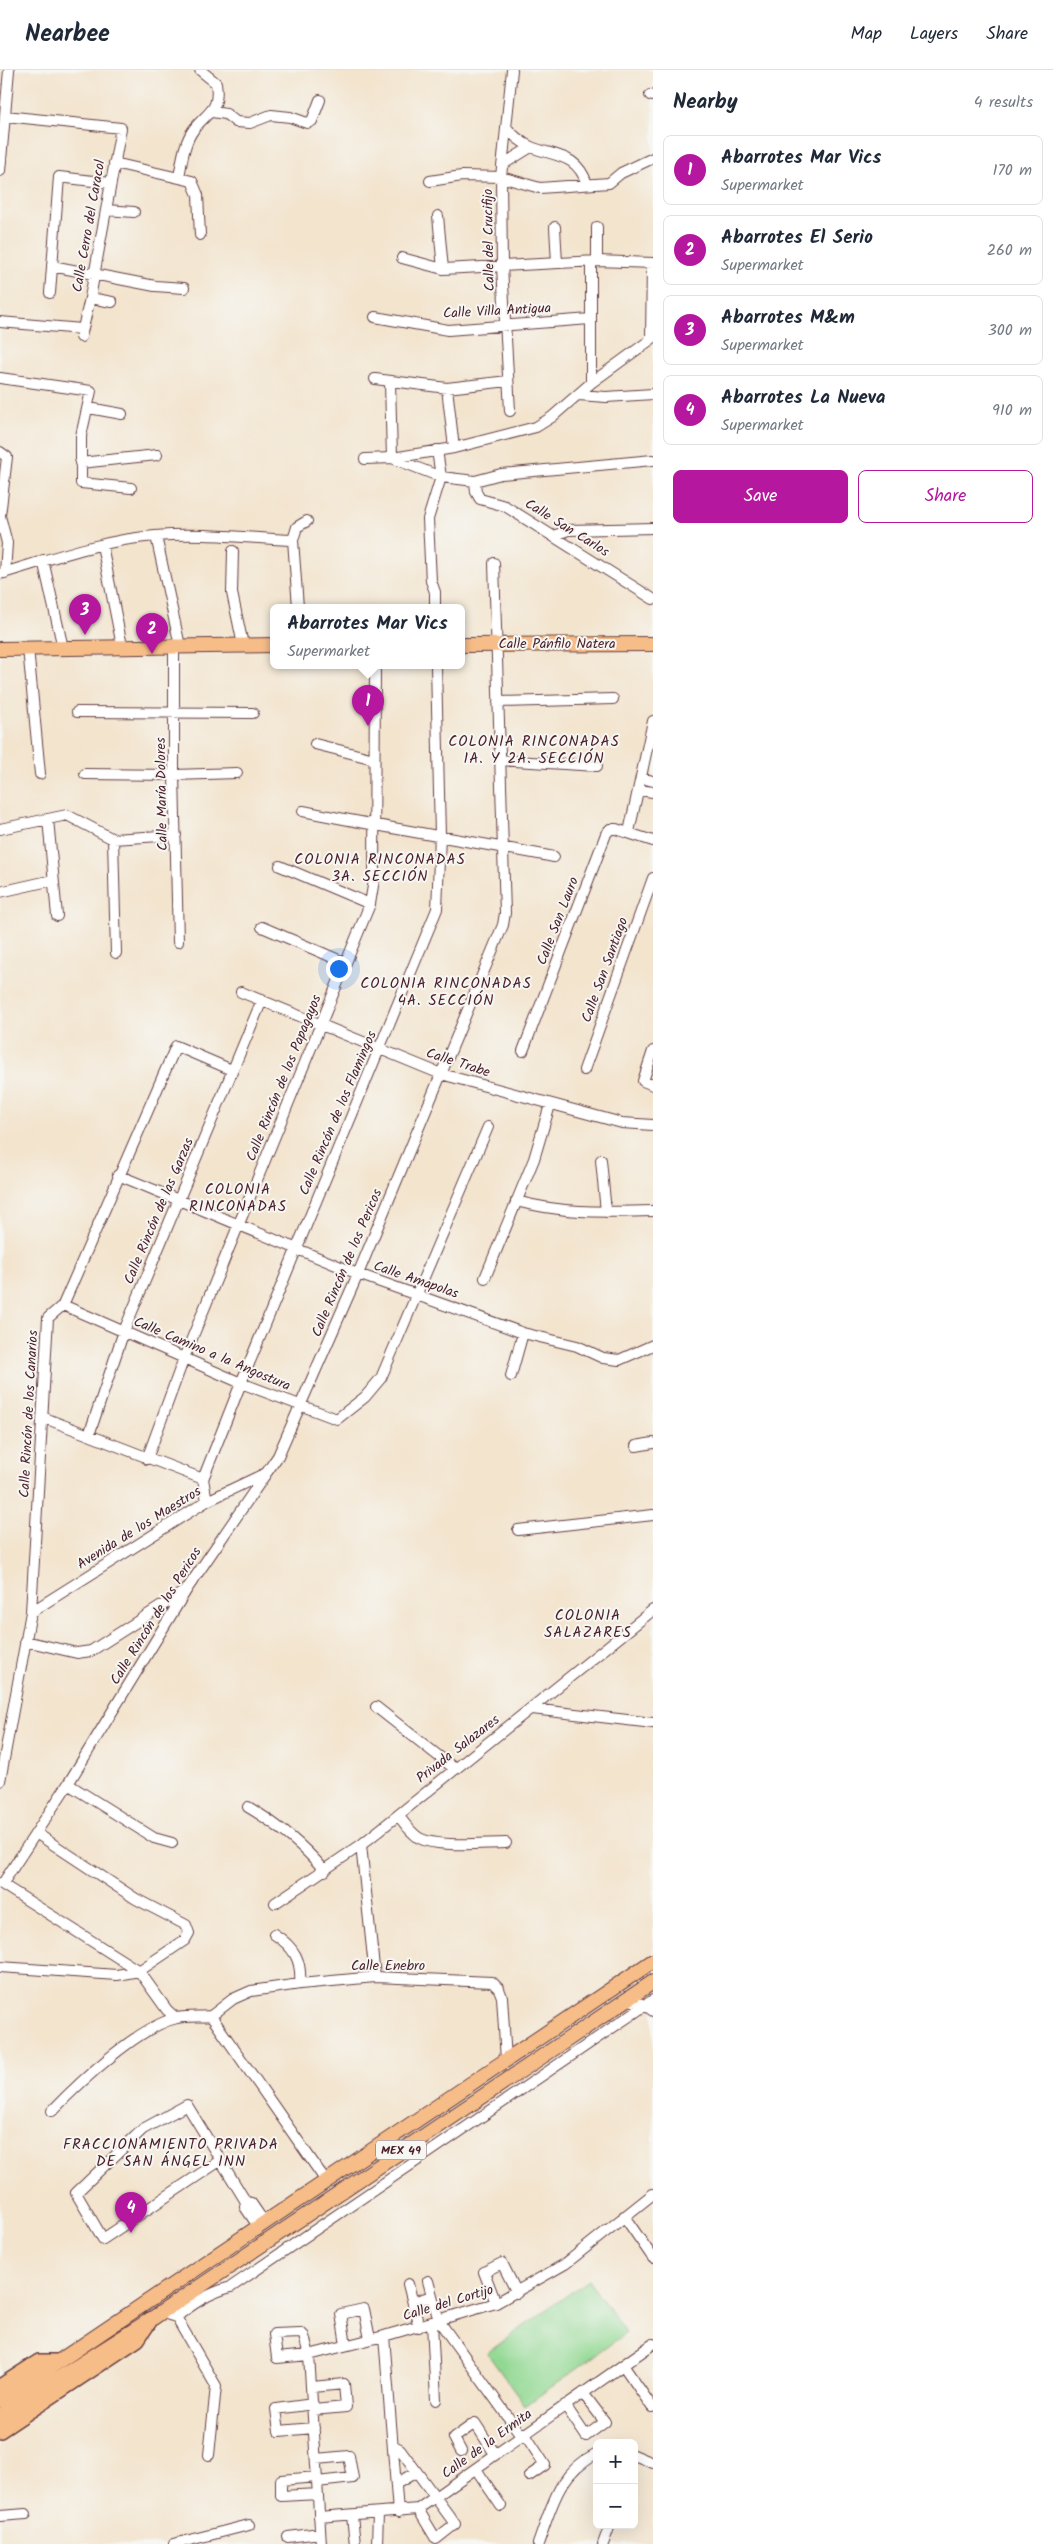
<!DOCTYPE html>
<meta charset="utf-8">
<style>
body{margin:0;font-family:Kalam,sans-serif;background:#f6f6f7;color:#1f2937}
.controls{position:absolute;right:15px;bottom:15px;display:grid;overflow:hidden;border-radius:8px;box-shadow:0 5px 20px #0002}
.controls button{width:45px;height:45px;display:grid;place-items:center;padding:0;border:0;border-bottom:1px solid #e0e1e3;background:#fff;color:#1f2937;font:25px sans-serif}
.you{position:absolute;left:338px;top:898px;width:18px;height:18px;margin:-12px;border:4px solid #fff;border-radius:50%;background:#1a73e8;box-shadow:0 0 0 8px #1a73e833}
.badge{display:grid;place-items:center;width:32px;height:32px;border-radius:50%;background:#b5179e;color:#fff;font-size:16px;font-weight:700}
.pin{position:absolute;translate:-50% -41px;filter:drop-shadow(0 1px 2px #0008)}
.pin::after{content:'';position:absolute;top:26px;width:18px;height:15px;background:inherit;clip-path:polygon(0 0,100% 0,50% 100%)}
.popup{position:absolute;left:270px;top:534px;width:195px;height:65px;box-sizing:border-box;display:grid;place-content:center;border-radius:8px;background:#fff;filter:drop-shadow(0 1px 4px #0005);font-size:16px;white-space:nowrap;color:#747a83}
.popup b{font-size:19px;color:#1f2937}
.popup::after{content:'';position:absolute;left:50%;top:100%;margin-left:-10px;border:10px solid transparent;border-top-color:#fff}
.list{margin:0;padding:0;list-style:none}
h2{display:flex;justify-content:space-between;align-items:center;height:65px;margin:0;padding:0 20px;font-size:21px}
h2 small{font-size:16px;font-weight:400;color:#747a83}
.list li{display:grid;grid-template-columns:32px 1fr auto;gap:15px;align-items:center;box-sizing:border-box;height:70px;margin:0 10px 10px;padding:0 10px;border:1px solid #e0e1e3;border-radius:8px}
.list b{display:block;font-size:19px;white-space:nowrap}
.list p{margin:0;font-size:16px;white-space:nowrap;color:#747a83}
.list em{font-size:16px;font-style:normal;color:#747a83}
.actions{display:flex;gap:10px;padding:15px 20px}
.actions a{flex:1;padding:11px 0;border:1px solid #b5179e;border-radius:8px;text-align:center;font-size:18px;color:#b5179e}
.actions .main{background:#b5179e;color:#fff}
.map{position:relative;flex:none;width:653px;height:2474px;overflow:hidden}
header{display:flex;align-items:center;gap:30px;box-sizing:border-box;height:70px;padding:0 25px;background:#fff;border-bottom:1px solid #e0e1e3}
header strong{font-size:24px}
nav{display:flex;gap:28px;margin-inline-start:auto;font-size:18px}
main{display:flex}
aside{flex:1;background:#fff}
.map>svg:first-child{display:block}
.park{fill:#91d892;stroke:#6e7c5e}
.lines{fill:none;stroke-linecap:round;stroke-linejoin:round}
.minor-casing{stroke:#633d43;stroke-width:12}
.major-casing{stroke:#633d43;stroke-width:16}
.highway-casing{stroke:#633d43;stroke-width:18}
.minor{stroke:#fff;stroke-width:10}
.major{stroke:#f7bd88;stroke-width:14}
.highway{stroke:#f7bd88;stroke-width:15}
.labels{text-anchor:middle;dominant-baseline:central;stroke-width:4;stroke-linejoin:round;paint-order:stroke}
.shield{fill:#f6f6f2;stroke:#7e6067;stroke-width:1}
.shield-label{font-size:12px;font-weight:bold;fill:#4a1f2b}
.street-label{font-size:14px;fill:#4a1f2b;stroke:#f6f6f2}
.neighbourhood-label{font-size:15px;letter-spacing:1px;fill:#4a1f2b;stroke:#f6f6f2}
</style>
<header>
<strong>Nearbee</strong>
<nav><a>Map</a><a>Layers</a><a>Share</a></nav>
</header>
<main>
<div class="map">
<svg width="653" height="2474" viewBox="0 0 653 2474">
<rect width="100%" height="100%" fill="#f6f6f2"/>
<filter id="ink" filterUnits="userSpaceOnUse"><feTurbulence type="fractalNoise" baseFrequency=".02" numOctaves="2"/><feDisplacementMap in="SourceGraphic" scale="10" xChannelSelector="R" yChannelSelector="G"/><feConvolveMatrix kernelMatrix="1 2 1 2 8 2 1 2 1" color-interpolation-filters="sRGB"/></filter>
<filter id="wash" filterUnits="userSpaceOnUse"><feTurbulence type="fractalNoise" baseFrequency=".0096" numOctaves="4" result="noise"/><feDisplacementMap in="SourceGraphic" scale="20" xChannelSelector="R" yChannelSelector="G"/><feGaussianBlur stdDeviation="1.12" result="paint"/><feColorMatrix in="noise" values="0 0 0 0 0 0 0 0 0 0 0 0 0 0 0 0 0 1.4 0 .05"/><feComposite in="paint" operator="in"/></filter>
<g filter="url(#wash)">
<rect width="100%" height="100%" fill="#f3e4ce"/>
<path class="park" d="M 588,2210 L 626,2263 L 525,2336 L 487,2283 Z"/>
</g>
<g filter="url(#ink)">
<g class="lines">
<g class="minor-casing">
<path id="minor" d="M 650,25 L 653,26
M 212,42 L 226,44 L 236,52 L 250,53 L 271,45 L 290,47 L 307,53 L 312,51 L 320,30
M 5,46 L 121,58 L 90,228 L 81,267
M 506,57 C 513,66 521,72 531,77 C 557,87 577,84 587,114
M 114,93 L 192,111 L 198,125 L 200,165
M 502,95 L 531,77
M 0,101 L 9,0
M 179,107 C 182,91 184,72 194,59 C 209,40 220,41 216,13 L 200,0
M 430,111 L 462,106 L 501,107 L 540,118 L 609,113 L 621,103 L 653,88
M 106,140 L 134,142
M 438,146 L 443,199
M 555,157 L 557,193
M 597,157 L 597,191
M 402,188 L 443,199 L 597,191 L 653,193
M 52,196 L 155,216 L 184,218
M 50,223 L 59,107 L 110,113
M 90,228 L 112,232
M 375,247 L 448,260 L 590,249
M 0,252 L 82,259
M 651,269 L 652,193
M 0,308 L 91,321 L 81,366 L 81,413 L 131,418
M 375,309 L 447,318 L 508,311
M 390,312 L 392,388 L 441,407 L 475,411 L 501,404 L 653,390
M 591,313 L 591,192
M 447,318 L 454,378
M 579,325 L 606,327 L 653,324
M 89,338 L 122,344
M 510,341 L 502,196 L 501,107 L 512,0
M 0,382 L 7,387 L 0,446 L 7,473 L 5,503
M 365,389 L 392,388 L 454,378 L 536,357 L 552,347 L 591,313 L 653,268
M 80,393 L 157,385
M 475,411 L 476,422 L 480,429 L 505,436 L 653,529
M 156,466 L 180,576
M 554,466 L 568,460 L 653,458
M 102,475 L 122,576
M 233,481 L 232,523 L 243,575
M 43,490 L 63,578
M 0,504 C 51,489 102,470 155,466 C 200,462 248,468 293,470
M 298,537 L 293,470 L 297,457 L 307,451
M 435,537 L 435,522 L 431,511 L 428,449 L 441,407 L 437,380
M 174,576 L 174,705 L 178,872
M 28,578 L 40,704
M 498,632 L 613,629
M 77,642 L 253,643
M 315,674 L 374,689
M 499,690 L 597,696
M 85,704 L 174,705 L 237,703
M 641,708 L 653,711
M 639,720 L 653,722
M 303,741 C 386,758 470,771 554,787
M 48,749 L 57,846
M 0,759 L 67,745 L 113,769 L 176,765
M 629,762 L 653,651
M 113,769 L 116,883
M 280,796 L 370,834
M 0,822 L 53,810
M 262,857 L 346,893
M 241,922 L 441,1004 L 622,1053 L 653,1055
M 523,981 L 606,764 L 610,759 L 616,759 L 653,771
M 653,981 L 643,1011 L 653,1015
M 584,1000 L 653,808
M 601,1090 L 606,1142
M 118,1105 L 358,1204 L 523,1263 L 577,1276 L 603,1288 L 619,1290 L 653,1275
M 516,1131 C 565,1144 604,1142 653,1141
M 485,1208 L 534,1089 L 550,1035
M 63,1235 L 241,1313 L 337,1349 L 365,1327 L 381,1308 L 488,1057
M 511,1306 L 523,1263
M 42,1347 L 203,1409
M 89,1365 L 124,1261 L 262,930
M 636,1376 L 653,1373
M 147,1389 L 184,1288 L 370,834 L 374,810 L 375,595
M 207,1431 L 203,1409 L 241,1313 L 437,839 L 440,765 L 436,595
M 518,1460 L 653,1445
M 31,1542 L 207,1431 L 264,1404
M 25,1571 L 77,1583 L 91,1581 L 185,1521
M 376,1637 L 455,1699
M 532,1639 L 653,1653
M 0,1711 L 31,1542 L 48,1248 L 63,1235 L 176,976 L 232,1000
M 68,1714 L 154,1768 L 172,1773
M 248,1737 C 277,1754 303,1775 325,1801
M 398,1745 C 404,1753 410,1762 419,1768 C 438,1778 484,1773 506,1773
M 361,1775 L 375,1907
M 0,1813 L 139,1901 L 167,1940 L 176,1948
M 3,1813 L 68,1714 L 187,1519 L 278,1386 L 358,1204 L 503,855 L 505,843 L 494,493
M 275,1833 L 361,1775 L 653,1540
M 274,1864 C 294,1877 302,1890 300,1914
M 0,1897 L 117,1905 L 139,1901 L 185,1870 L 189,1863 L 186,1855 L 136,1829 L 36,1763
M 627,1929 L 645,1935 L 653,1941
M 211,1946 L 233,1929 L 251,1921 L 300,1914 L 375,1907 L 492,1912 L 499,1919 L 502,1927 L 506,1990
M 211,1946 L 326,2111
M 52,2041 C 79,2013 139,1956 177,1948 C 188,1946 200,1947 211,1946
M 221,2090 L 103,2169 L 76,2123 L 143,2059 L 187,2035 L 246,2132 L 251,2133 L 264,2152
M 246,2132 L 245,2137 L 258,2156
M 624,2146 L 653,2188
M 428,2211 L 439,2251 L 521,2365
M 408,2214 L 419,2257
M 413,2232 L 432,2226
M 496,2233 L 484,2202 L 502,2193 L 517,2223
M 169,2245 L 176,2247 L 216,2316 L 209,2385
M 176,2247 C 194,2233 209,2223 231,2217 L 653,1930
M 432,2253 L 436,2330
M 384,2266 L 398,2442
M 346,2275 L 341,2244 L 364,2239 L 370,2269
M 623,2295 L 652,2337
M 312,2317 L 344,2314 L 346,2337 L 313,2340
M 313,2334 L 276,2339 L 279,2361 L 314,2358
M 565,2335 L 586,2366 L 605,2352 L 583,2323
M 524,2363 L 545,2395 L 529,2406
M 394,2376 L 400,2379 L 455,2454 L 436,2469 L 418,2439
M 461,2381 L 454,2368 L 475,2353 L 495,2384
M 634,2385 L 653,2393
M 316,2389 L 349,2386 L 353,2408 L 317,2412
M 476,2399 L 501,2436
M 317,2407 L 281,2410 L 281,2426 L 318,2424
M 396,2414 L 416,2402
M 0,2446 L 26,2444
M 352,2446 L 355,2474
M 319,2447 L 418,2439 L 653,2274
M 288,2467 L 320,2463
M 174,2474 L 249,2455
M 321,2474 L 309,2285 L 304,2266 L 301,2263 L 274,2264 L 277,2288 L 309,2285 L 384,2266 L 496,2233 L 565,2194 L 653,2124
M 377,2474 L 378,2443
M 538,2474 C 552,2436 558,2403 597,2383
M 603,2474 L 610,2455"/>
</g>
<g class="major-casing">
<path id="major" d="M 462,575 L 653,574
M 0,579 L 274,575
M 0,2331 L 653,1891
M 0,2346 L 150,2250 L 653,1912"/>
</g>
<g class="highway-casing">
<path id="highway" d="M 0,2317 L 39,2292 L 56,2292
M 0,2360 L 137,2269 L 150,2250"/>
</g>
<use href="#minor" class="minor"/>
<use href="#major" class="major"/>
<use href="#highway" class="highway"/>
</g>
</g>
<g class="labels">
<rect class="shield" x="376" y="2070.5" width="50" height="19" rx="4"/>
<g class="shield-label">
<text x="401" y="2080">MEX 49</text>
</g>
<g class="street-label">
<text transform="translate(89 156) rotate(-80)">Calle Cerro del Caracol</text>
<text transform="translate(489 170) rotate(-91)">Calle del Crucifijo</text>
<text transform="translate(497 241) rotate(-3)">Calle Villa Antigua</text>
<text transform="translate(567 458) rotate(32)">Calle San Carlos</text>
<text x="557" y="574">Calle Pánfilo Natera</text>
<text transform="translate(162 724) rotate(-91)">Calle María Dolores</text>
<text transform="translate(558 851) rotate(-69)">Calle San Lauro</text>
<text transform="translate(605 900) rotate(-70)">Calle San Santiago</text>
<text transform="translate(458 993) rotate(18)">Calle Trabe</text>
<text transform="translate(284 1008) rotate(-68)">Calle Rincón de los Papagayos</text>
<text transform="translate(338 1043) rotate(-67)">Calle Rincón de los Flamingos</text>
<text transform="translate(159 1141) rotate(-67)">Calle Rincón de las Garzas</text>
<text transform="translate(347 1193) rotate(-67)">Calle Rincón de los Pericos</text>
<text transform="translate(416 1210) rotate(19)">Calle Amapolas</text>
<text transform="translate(212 1284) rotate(23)">Calle Camino a la Angostura</text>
<text transform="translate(29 1344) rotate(-87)">Calle Rincón de los Canarios</text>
<text transform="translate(139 1458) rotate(-32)">Avenida de los Maestros</text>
<text transform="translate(156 1546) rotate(-58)">Calle Rincón de los Pericos</text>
<text transform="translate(458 1679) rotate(-38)">Privada Salazares</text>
<text x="388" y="1896">Calle Enebro</text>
<text transform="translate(448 2233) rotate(-17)">Calle del Cortijo</text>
<text transform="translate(487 2374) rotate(-36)">Calle de la Ermita</text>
</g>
<g class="neighbourhood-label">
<text x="534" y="672">COLONIA RINCONADAS<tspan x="534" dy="17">1A. Y 2A. SECCIÓN</tspan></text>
<text x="380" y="790">COLONIA RINCONADAS<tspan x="380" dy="17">3A. SECCIÓN</tspan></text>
<text x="446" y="914">COLONIA RINCONADAS<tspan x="446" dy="17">4A. SECCIÓN</tspan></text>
<text x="238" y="1120">COLONIA<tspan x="238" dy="17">RINCONADAS</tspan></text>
<text x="588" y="1546">COLONIA<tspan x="588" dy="17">SALAZARES</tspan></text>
<text x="171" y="2075">FRACCIONAMIENTO PRIVADA<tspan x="171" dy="17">DE SAN ÁNGEL INN</tspan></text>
</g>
</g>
</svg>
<div class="controls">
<button>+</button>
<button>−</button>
</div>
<div class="you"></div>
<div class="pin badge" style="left:368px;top:656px">1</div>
<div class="popup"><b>Abarrotes Mar Vics</b>Supermarket</div>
<div class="pin badge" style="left:152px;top:584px">2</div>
<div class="pin badge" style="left:85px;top:565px">3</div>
<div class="pin badge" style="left:131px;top:2163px">4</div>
</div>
<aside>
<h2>Nearby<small>4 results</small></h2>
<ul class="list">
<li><span class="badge">1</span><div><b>Abarrotes Mar Vics</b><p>Supermarket</p></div><em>170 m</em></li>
<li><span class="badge">2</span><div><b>Abarrotes El Serio</b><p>Supermarket</p></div><em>260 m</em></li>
<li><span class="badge">3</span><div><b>Abarrotes M&amp;m</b><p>Supermarket</p></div><em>300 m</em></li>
<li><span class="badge">4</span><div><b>Abarrotes La Nueva</b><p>Supermarket</p></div><em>910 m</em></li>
</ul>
<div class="actions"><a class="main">Save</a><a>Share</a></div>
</aside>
</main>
